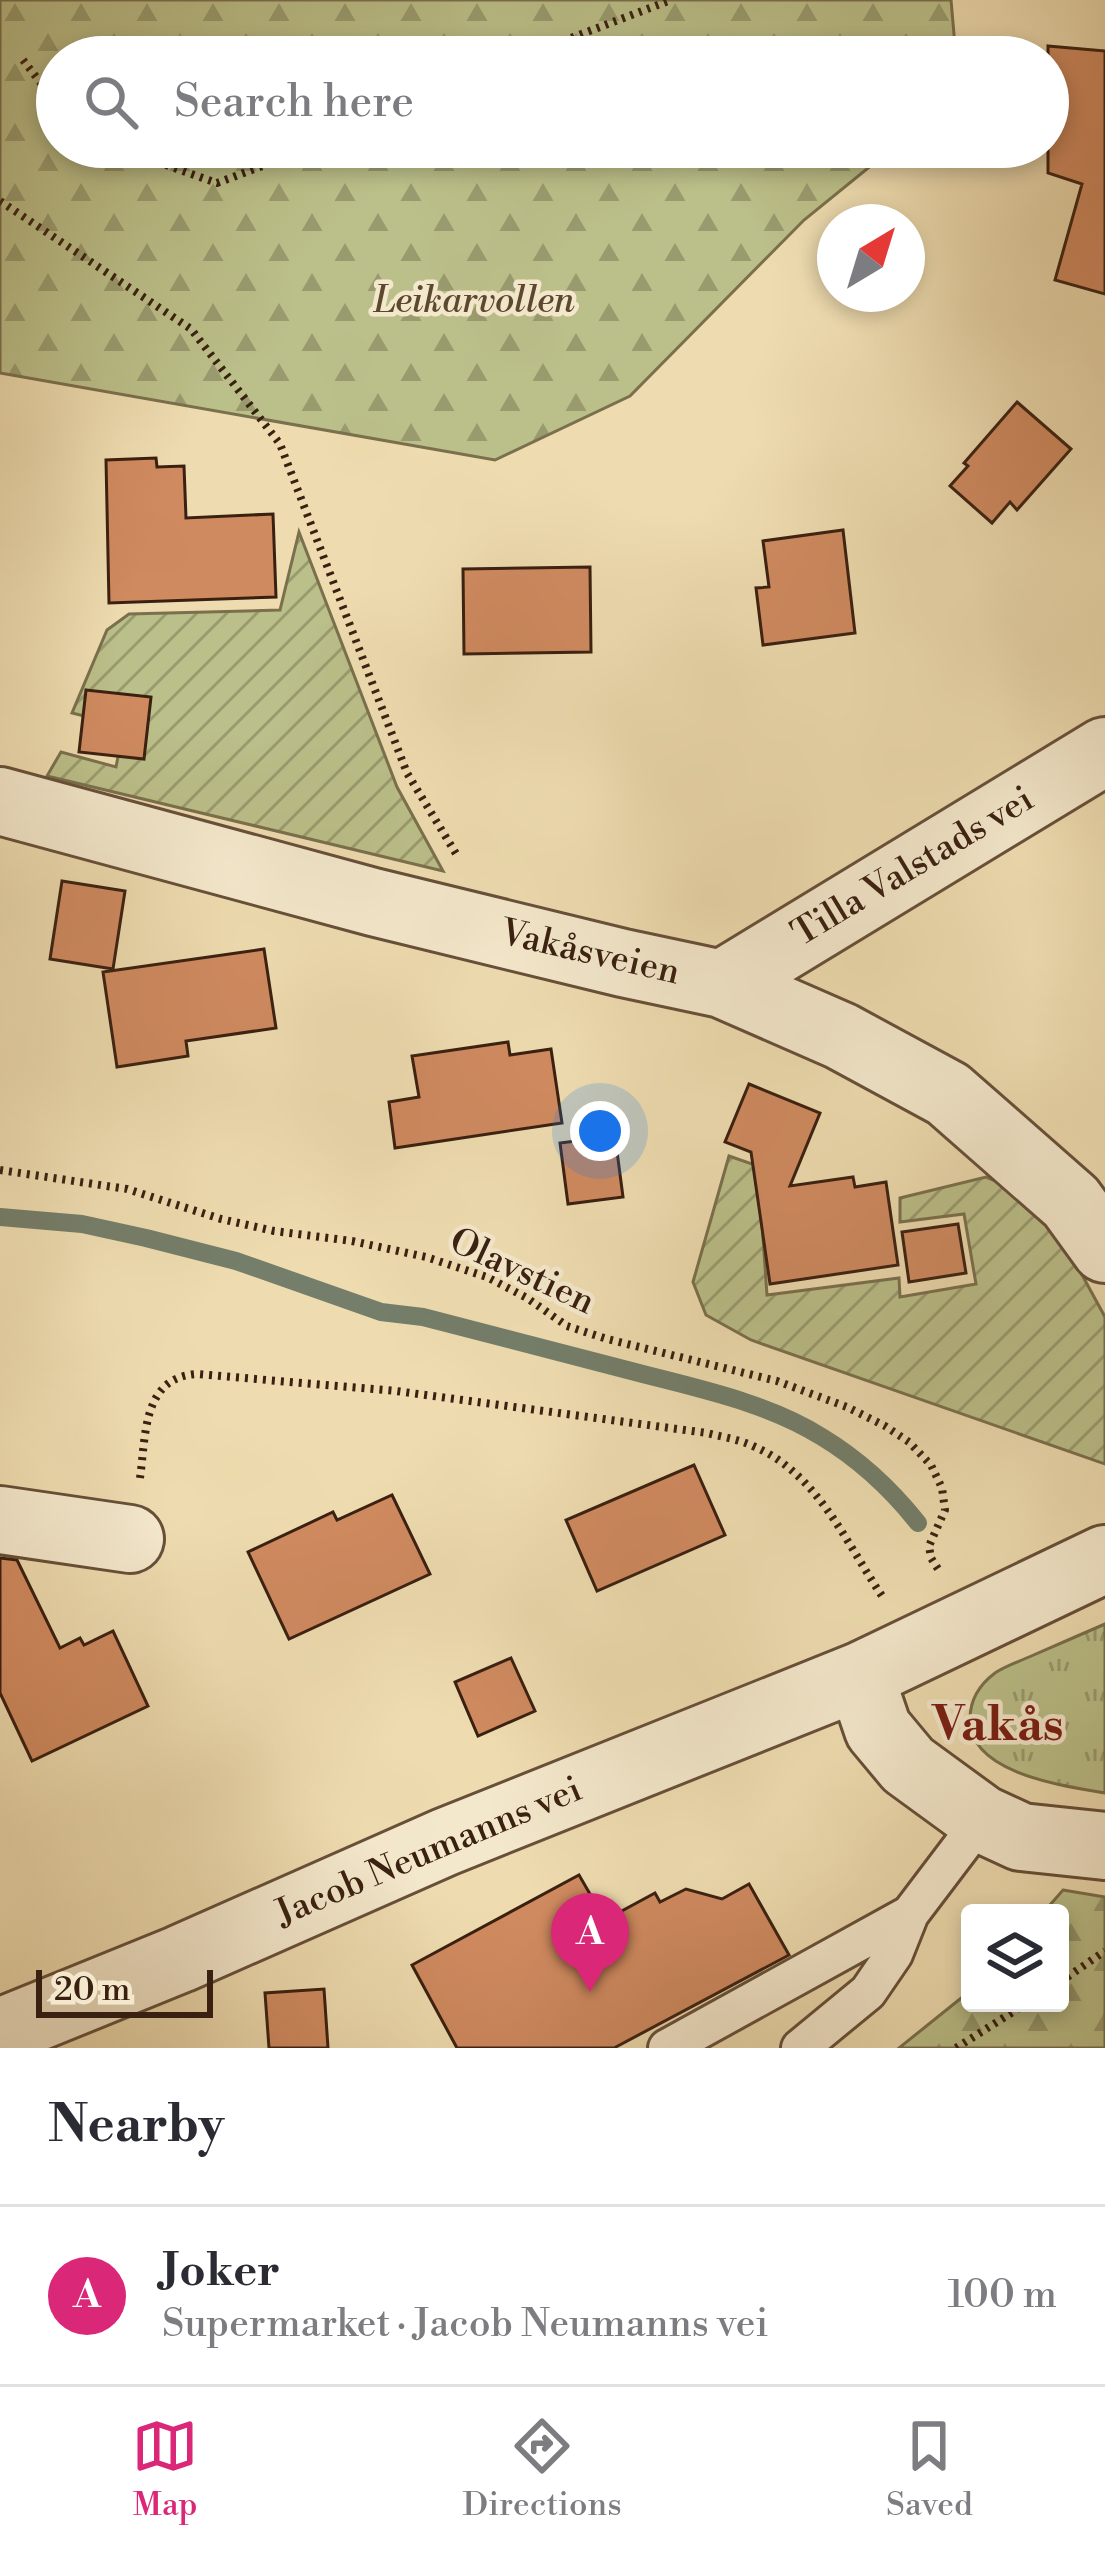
<!DOCTYPE html>
<meta charset="utf-8">
<style>
body{margin:0;font-family:"Libre Bodoni",serif;background:#f7f7f7;color:#2b2b33}
.controls{position:absolute;right:36px;bottom:36px;display:grid;overflow:hidden;border-radius:12px;box-shadow:0 6px 18px #0003}
.controls button{width:108px;height:108px;display:grid;place-items:center;padding:0;border:0;border-bottom:3px solid #e1e1e2;background:#fff;color:#2b2b33;font:60px sans-serif}
.compass{position:absolute;left:817px;top:204px;width:108px;height:108px;border-radius:50%;background:#fff;box-shadow:0 6px 18px #0003;rotate:38deg}
.scale{position:absolute;left:36px;bottom:30px;width:177px;box-sizing:border-box;padding-left:12px;border:6px solid #3a2011;border-top:0;font-size:33px;line-height:42px;white-space:nowrap;color:#3a2011;-webkit-text-stroke:9px #f4e8cc;paint-order:stroke}
.you{position:absolute;left:600px;top:1131px;width:42px;height:42px;margin:-30px;border:9px solid #fff;border-radius:50%;background:#1a73e8;box-shadow:0 0 0 18px #1a73e833}
.badge{display:grid;place-items:center;width:78px;height:78px;border-radius:50%;background:#db2777;color:#fff;font-size:39px;font-weight:700}
.pin{position:absolute;translate:-50% -99px;filter:drop-shadow(0 3px 6px #0008)}
.pin::after{content:'';position:absolute;top:63px;width:42px;height:36px;background:inherit;clip-path:polygon(0 0,100% 0,50% 100%)}
.list{margin:0;padding:0;list-style:none}
h2{display:flex;justify-content:space-between;align-items:center;height:156px;margin:0;padding:0 48px;font-size:51px}
h2 small{font-size:39px;font-weight:400;color:#7c7c81}
.list li{display:grid;grid-template-columns:78px 1fr auto;gap:36px;align-items:center;box-sizing:border-box;height:180px;padding:0 48px;border-top:3px solid #e1e1e2}
.list b{display:block;font-size:45px;white-space:nowrap}
.list p{margin:0;font-size:39px;white-space:nowrap;color:#7c7c81}
.list em{font-size:39px;font-style:normal;color:#7c7c81}
.icon{flex:none;width:66px;height:66px;fill:none;stroke:currentColor;stroke-width:2;stroke-linecap:round;stroke-linejoin:round}
.map{position:relative;flex:none;width:1105px;height:2048px;overflow:hidden}
.search{position:absolute;background:#fff;box-shadow:0 6px 18px #0003;left:36px;right:36px;top:36px;height:132px;display:flex;align-items:center;gap:30px;box-sizing:border-box;padding:0 42px;border-radius:66px;color:#7c7c81;font-size:45px}
.sheet{height:336px;background:#fff}
nav{display:flex;justify-content:space-around;align-items:center;box-sizing:border-box;height:168px;border-top:3px solid #e1e1e2;background:#fff;font-size:33px;color:#7c7c81}
nav a{display:grid;justify-items:center;gap:6px}
nav .on{color:#db2777}
.map>svg:first-child{display:block}
.grass{fill:url(#grass-tufts);stroke:#7a704d;stroke-width:3}
.forest{fill:url(#forest-firs);stroke:#7a704d;stroke-width:3}
.garden{fill:url(#garden-furrows);stroke:#7a704d;stroke-width:3}
.lines{fill:none;stroke-linecap:round;stroke-linejoin:round}
.stream{stroke:#747e6a;stroke-width:18}
.building{fill:#d08a60;stroke:#3a2011;stroke-width:3}
.service-casing{stroke:#674f39;stroke-width:42}
.minor-casing{stroke:#674f39;stroke-width:72}
.path{stroke:#3a2011;stroke-width:8;stroke-dasharray:3 6;stroke-linecap:butt}
.service{stroke:#f4e8cc;stroke-width:36}
.minor{stroke:#f4e8cc;stroke-width:66}
.labels{text-anchor:middle;dominant-baseline:central;stroke-width:9;stroke-linejoin:round;paint-order:stroke}
.park-label{font-size:36px;font-style:italic;fill:#5a482f;stroke:#f4e8cc}
.street-label{font-size:36px;fill:#3a2011;stroke:#f4e8cc}
.district-label{font-size:48px;font-weight:bold;fill:#7a1f14;stroke:#f4e8cc}
</style>
<div class="map">
<svg width="1105" height="2048" viewBox="0 0 1105 2048">
<defs>
<pattern id="grass-tufts" width="24" height="20" patternUnits="userSpaceOnUse" patternTransform="scale(3)"><rect width="24" height="20" fill="#bbbf89"/><path d="M3 7l-1-3M5 7V3M7 7l1-3M15 17l-1-3M17 17v-4M19 17l1-3" fill="none" stroke="#999b6f"/></pattern>
<pattern id="forest-firs" width="22" height="20" patternUnits="userSpaceOnUse" patternTransform="scale(3)"><rect width="22" height="20" fill="#bbbf89"/><path d="M5 1l3.5 6h-7zM16 11l3.5 6h-7z" fill="#999b6f"/></pattern>
<pattern id="garden-furrows" width="10" height="10" patternUnits="userSpaceOnUse" patternTransform="scale(3)"><rect width="10" height="10" fill="#bbbf89"/><path d="M-1 1l2-2M0 10L10 0M9 11l2-2" fill="none" stroke="#999b6f"/></pattern>
</defs>
<rect width="100%" height="100%" fill="#eedcb0"/>
<filter id="stains"><feTurbulence type="fractalNoise" baseFrequency=".00167" numOctaves="4"/><feColorMatrix values="0 0 0 0 .2 0 0 0 0 .09 0 0 0 0 .02 0 0 0 .5 -.17"/></filter>
<radialGradient id="worn" r=".72"><stop offset=".6" stop-color="#630" stop-opacity="0"/><stop offset="1" stop-color="#630" stop-opacity=".3"/></radialGradient>
<path class="grass" d="M 1105,1624 L 1105,1793 C 1065,1786 969,1774 970,1719 C 970,1699 979,1685 995,1673 C 1005,1666 1018,1662 1029,1657 C 1054,1646 1080,1635 1105,1624 Z"/>
<path class="forest" d="M 0,0 L 951,0 L 956,57 L 57,57 L 57,147 L 894,147 L 804,220 L 630,396 L 495,460 L 0,373 Z
M 1063,1890 L 1105,1897 L 1105,2048 L 899,2048 L 970,1991 L 970,2003 L 1060,2003 L 1060,1913 L 1043,1913 Z"/>
<path class="garden" d="M 299,532 L 397,787 L 443,871 L 47,776 L 61,752 L 116,767 L 124,726 L 72,713 L 107,630 L 129,614 L 280,610 Z
M 729,1156 L 758,1166 L 767,1295 L 899,1278 L 900,1297 L 976,1284 L 964,1214 L 900,1222 L 900,1198 L 986,1177 L 1018,1190 L 1063,1240 L 1105,1317 L 1105,1464 L 751,1340 L 706,1315 L 693,1282 Z"/>
<g class="lines">
<path class="stream" d="M 0,1217 L 82,1224 L 146,1238 L 236,1261 L 381,1312 L 423,1317 C 495,1336 567,1355 639,1373 C 700,1389 768,1403 822,1437 C 860,1460 891,1489 918,1523"/>
</g>
<path class="building" d="M 1048,46 L 1105,51 L 1105,294 L 1055,280 L 1082,184 L 1048,173 Z
M 1017,402 L 1071,449 L 1017,510 L 1010,502 L 992,523 L 950,486 L 968,466 L 964,463 Z
M 156,458 L 157,467 L 184,466 L 186,518 L 273,514 L 276,597 L 109,603 L 106,460 Z
M 843,530 L 855,633 L 763,645 L 756,588 L 769,587 L 763,541 Z
M 590,567 L 591,652 L 464,654 L 463,569 Z
M 86,690 L 151,697 L 144,759 L 79,752 Z
M 62,881 L 125,891 L 113,969 L 50,959 Z
M 264,949 L 276,1028 L 186,1041 L 188,1056 L 117,1067 L 103,972 Z
M 508,1042 L 510,1055 L 551,1049 L 562,1123 L 395,1148 L 389,1102 L 419,1097 L 412,1056 Z
M 749,1084 L 820,1113 L 790,1186 L 853,1177 L 855,1187 L 886,1182 L 898,1265 L 770,1284 L 751,1152 L 725,1142 Z
M 615,1136 L 623,1197 L 568,1204 L 560,1143 Z
M 958,1224 L 966,1273 L 909,1282 L 902,1232 Z
M 694,1465 L 725,1535 L 597,1591 L 566,1520 Z
M 392,1495 L 430,1574 L 289,1639 L 248,1552 L 333,1512 L 337,1520 Z
M 0,1558 L 17,1560 L 60,1648 L 80,1638 L 84,1645 L 113,1631 L 148,1706 L 32,1761 L 0,1693 Z
M 511,1658 L 535,1711 L 478,1736 L 455,1682 Z
M 579,1875 L 605,1920 L 655,1893 L 660,1902 L 686,1889 L 722,1899 L 749,1884 L 789,1955 L 614,2048 L 457,2048 L 412,1965 Z
M 324,1989 L 328,2048 L 269,2048 L 265,1993 Z"/>
<g class="lines">
<g class="service-casing">
<path id="service" d="M 667,2048 L 910,1914
M 800,2048 L 868,1992 L 894,1954 L 910,1914 L 982,1819"/>
</g>
<g class="minor-casing">
<path id="minor" d="M 0,801 L 373,902 L 623,963 L 722,984 L 841,1036 L 948,1094 L 1071,1202 L 1105,1249
M 722,984 L 1105,751
M 0,1520 L 130,1539
M 860,1676 L 878,1729 L 908,1765 L 982,1819 L 1021,1837 L 1105,1846
M 0,2032 L 180,1959 L 445,1842 L 860,1676 L 1105,1559"/>
</g>
<path class="path" d="M 521,57 L 671,0
M 23,60 L 57,104
M 115,147 L 217,183 L 313,147
M 0,201 L 191,329 L 280,444 L 407,773 L 458,857
M 0,1170 L 127,1189 L 221,1219 L 274,1231 L 352,1241 L 426,1257 L 487,1277 L 527,1298 L 567,1326 L 607,1339 L 777,1381 L 847,1407 L 885,1426 L 909,1442 L 931,1465 L 942,1488 L 945,1510 L 929,1546 L 931,1558 L 938,1569
M 140,1478 C 146,1436 142,1377 197,1374 L 396,1391 L 707,1433 C 722,1437 738,1439 753,1446 C 817,1473 845,1541 882,1596
M 1060,1982 L 1105,1951
M 956,2048 L 1027,2003"/>
<use href="#service" class="service"/>
<use href="#minor" class="minor"/>
</g>
<g class="labels">
<g class="park-label">
<text x="474" y="301">Leikarvollen</text>
</g>
<g class="street-label">
<text transform="translate(913 867) rotate(-31)">Tilla Valstads vei</text>
<text transform="translate(590 953) rotate(13)">Vakåsveien</text>
<text transform="translate(522 1272) rotate(25)">Olavstien</text>
<text transform="translate(429 1852) rotate(-23)">Jacob Neumanns vei</text>
</g>
<g class="district-label">
<text x="998" y="1726">Vakås</text>
</g>
</g>
<rect width="100%" height="100%" filter="url(#stains)"/>
<rect width="100%" height="100%" fill="url(#worn)"/>
</svg>
<div class="controls">
<button><svg class="icon" aria-label="layers" viewBox="0 0 24 24"><path d="M12 4l9 5-9 5-9-5zM3 14l9 5 9-5"/></svg></button>
</div>
<svg class="compass" viewBox="-18 -18 36 36"><path d="M0-13l5 13h-10z" fill="#e53935"/><path d="M0 13l5-13h-10z" fill="#7c7c81"/></svg>
<div class="scale">20 m</div>
<div class="you"></div>
<div class="pin badge" style="left:590px;top:1992px">A</div>
<div class="search"><svg class="icon" aria-label="search" viewBox="0 0 24 24"><circle cx="10" cy="10" r="6"/><path d="M15 15l6 6"/></svg>Search here</div>
</div>
<section class="sheet">
<h2>Nearby<small></small></h2>
<ul class="list">
<li><span class="badge">A</span><div><b>Joker</b><p>Supermarket · Jacob Neumanns vei</p></div><em>100 m</em></li>
</ul>
</section>
<nav>
<a class="on"><svg class="icon" aria-label="map" viewBox="0 0 24 24"><path d="M3 6l6-2 6 2 6-2v14l-6 2-6-2-6 2zM9 4v14M15 6v14"/></svg>Map</a>
<a><svg class="icon" aria-label="directions" viewBox="0 0 24 24"><path d="M12 3l9 9-9 9-9-9zM9 14v-3h6M13 9l2 2-2 2"/></svg>Directions</a>
<a><svg class="icon" aria-label="saved" viewBox="0 0 24 24"><path d="M7 4h10v16l-5-4-5 4z"/></svg>Saved</a>
</nav>
